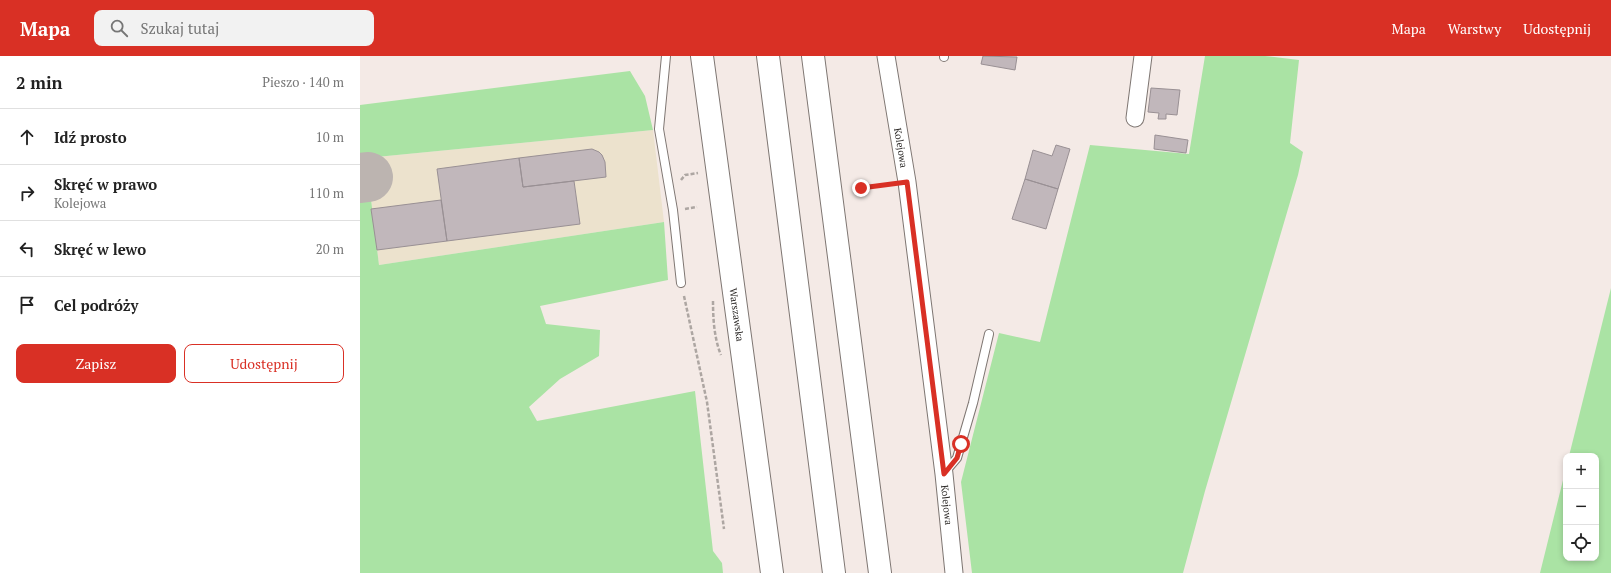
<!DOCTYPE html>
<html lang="pl">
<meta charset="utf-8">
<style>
body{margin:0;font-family:"PT Serif",serif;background:#f2f2f2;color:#222}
.controls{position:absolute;right:12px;bottom:12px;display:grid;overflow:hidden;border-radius:8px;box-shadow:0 2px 6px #0003}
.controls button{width:36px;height:36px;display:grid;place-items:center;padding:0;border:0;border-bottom:1px solid #e0e0e0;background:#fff;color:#222;font:20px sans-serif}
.stop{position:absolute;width:12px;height:12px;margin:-9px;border:3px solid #d93025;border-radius:50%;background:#fff}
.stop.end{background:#d93025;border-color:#fff;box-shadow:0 1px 4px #0008}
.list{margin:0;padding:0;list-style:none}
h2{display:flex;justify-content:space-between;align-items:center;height:52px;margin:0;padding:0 16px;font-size:17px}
h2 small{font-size:13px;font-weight:400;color:#767676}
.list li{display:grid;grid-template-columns:26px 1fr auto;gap:12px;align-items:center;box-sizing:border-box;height:56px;padding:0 16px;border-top:1px solid #e0e0e0}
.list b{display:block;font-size:15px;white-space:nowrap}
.list p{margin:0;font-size:13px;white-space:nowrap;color:#767676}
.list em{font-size:13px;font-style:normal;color:#767676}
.actions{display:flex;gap:8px;padding:12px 16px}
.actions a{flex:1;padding:9px 0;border:1px solid #d93025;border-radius:8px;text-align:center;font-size:14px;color:#d93025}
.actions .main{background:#d93025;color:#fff}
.icon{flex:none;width:22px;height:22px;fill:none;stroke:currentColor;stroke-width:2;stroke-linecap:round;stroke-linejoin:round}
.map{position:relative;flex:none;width:1251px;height:517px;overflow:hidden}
header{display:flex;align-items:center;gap:24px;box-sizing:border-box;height:56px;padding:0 20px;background:#d93025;color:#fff}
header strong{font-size:19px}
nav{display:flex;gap:22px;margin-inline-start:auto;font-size:14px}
.search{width:280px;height:36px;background:#f2f2f2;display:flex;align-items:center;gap:10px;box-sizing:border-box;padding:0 14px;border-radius:8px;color:#767676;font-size:15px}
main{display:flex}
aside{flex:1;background:#fff}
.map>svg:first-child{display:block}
.industrial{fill:#ece2cd}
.green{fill:#aae3a4}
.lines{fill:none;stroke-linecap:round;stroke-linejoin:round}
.taxiway{stroke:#bcb4b0;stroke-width:50}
.building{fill:#c1b7bb;stroke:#999094}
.lane-casing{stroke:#7e7672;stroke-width:10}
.street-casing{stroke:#7e7672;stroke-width:19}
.secondary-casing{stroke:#7e7672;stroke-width:24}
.highway-casing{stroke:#7e7672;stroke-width:24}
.path{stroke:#ada6a2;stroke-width:2.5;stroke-dasharray:4 2;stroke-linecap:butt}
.lane{stroke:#fff;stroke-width:8}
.street{stroke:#fff;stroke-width:17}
.secondary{stroke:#fff;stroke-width:22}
.highway{stroke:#fff;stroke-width:22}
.route{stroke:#d93025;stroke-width:5}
.labels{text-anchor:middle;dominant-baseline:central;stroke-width:3.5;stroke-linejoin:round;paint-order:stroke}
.street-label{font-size:10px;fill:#2c2927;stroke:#fef9f6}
</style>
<header>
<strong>Mapa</strong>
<div class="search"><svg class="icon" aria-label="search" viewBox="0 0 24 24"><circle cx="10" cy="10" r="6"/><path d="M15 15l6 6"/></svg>Szukaj tutaj</div>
<nav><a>Mapa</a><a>Warstwy</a><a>Udostępnij</a></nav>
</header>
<main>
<aside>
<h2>2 min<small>Pieszo · 140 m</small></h2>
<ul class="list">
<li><svg class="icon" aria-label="ahead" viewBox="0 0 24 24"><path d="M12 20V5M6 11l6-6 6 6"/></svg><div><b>Idź prosto</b></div><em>10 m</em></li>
<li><svg class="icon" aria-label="right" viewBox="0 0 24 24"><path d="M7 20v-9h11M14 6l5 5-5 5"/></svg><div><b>Skręć w prawo</b><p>Kolejowa</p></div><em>110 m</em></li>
<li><svg class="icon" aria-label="left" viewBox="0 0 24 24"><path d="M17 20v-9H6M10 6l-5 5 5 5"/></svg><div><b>Skręć w lewo</b></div><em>20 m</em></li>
<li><svg class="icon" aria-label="arrive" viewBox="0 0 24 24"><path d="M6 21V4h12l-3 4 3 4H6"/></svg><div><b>Cel podróży</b></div></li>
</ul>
<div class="actions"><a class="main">Zapisz</a><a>Udostępnij</a></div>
</aside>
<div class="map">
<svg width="1251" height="517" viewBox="0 0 1251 517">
<rect width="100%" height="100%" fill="#f4eae6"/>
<path class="industrial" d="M 293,74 L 304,166 L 19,209 L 6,102 Z"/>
<path class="green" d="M 845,0 L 905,0 L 939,4 L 930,87 L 943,96 L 938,119 L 845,435 L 823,517 L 612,517 L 601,426 L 639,277 L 680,286 L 730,89 L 829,98 Z
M 270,15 L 285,40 L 293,74 L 6,102 L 19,209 L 304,166 L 308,224 L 180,250 L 186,268 L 240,274 L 239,300 L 200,323 L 169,351 L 177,365 L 335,335 L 353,495 L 362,507 L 363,517 L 0,517 L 0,49 Z
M 1251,232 L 1251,517 L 1180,517 L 1206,412 L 1206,502 L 1236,502 L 1236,400 L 1209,400 Z"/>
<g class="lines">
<path class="taxiway" d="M 0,122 L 8,121"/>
</g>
<path class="building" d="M 623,0 L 657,1 L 655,14 L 621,8 Z
M 791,32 L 820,34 L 817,59 L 806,58 L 806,63 L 798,63 L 799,57 L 788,56 Z
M 795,79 L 828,84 L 826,97 L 794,93 Z
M 696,89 L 710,93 L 698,133 L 665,123 L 673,94 L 692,100 Z
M 232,93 L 239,96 L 242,99 L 245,106 L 246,121 L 163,131 L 159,102 Z
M 159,102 L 163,131 L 214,125 L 220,168 L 87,185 L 77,113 Z
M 665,123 L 698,133 L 686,173 L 652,163 Z
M 81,144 L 87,185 L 17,194 L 11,153 Z"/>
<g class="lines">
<g class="lane-casing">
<path id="lane" d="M 306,0 L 299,73 L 313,154 L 321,227
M 584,1 L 584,0
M 585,416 L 597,402 L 613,347 L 629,278"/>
</g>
<g class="street-casing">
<g id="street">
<path id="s1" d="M 526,0 L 547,126 L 584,418 L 594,517"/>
<path d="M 775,62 L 783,0"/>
</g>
</g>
<g class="secondary-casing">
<g id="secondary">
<path id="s2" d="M 342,0 L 412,517"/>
</g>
</g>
<g class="highway-casing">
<path id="highway" d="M 408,0 L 474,517
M 453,0 L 520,517"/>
</g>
<path class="path" d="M 321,124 L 325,119 L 338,117
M 501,132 L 530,128
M 325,153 L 337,151
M 324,240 L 347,346 L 364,473
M 353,245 C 353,262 354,282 361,299"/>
<use href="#lane" class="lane"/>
<use href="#street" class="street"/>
<use href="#secondary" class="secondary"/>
<use href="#highway" class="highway"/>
</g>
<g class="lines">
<path class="route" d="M 501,132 L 547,126 L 584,418 L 597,402 L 601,388"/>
</g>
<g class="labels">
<g class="street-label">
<text stroke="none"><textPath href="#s1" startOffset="93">Kolejowa</textPath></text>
<text stroke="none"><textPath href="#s2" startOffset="261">Warszawska</textPath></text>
<text stroke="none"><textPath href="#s1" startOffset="453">Kolejowa</textPath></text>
</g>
</g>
</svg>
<div class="controls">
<button>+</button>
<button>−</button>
<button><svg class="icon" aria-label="locate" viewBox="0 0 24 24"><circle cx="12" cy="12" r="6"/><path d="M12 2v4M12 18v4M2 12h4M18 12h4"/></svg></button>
</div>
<div class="stop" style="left:601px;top:388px"></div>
<div class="stop end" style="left:501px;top:132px"></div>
</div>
</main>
